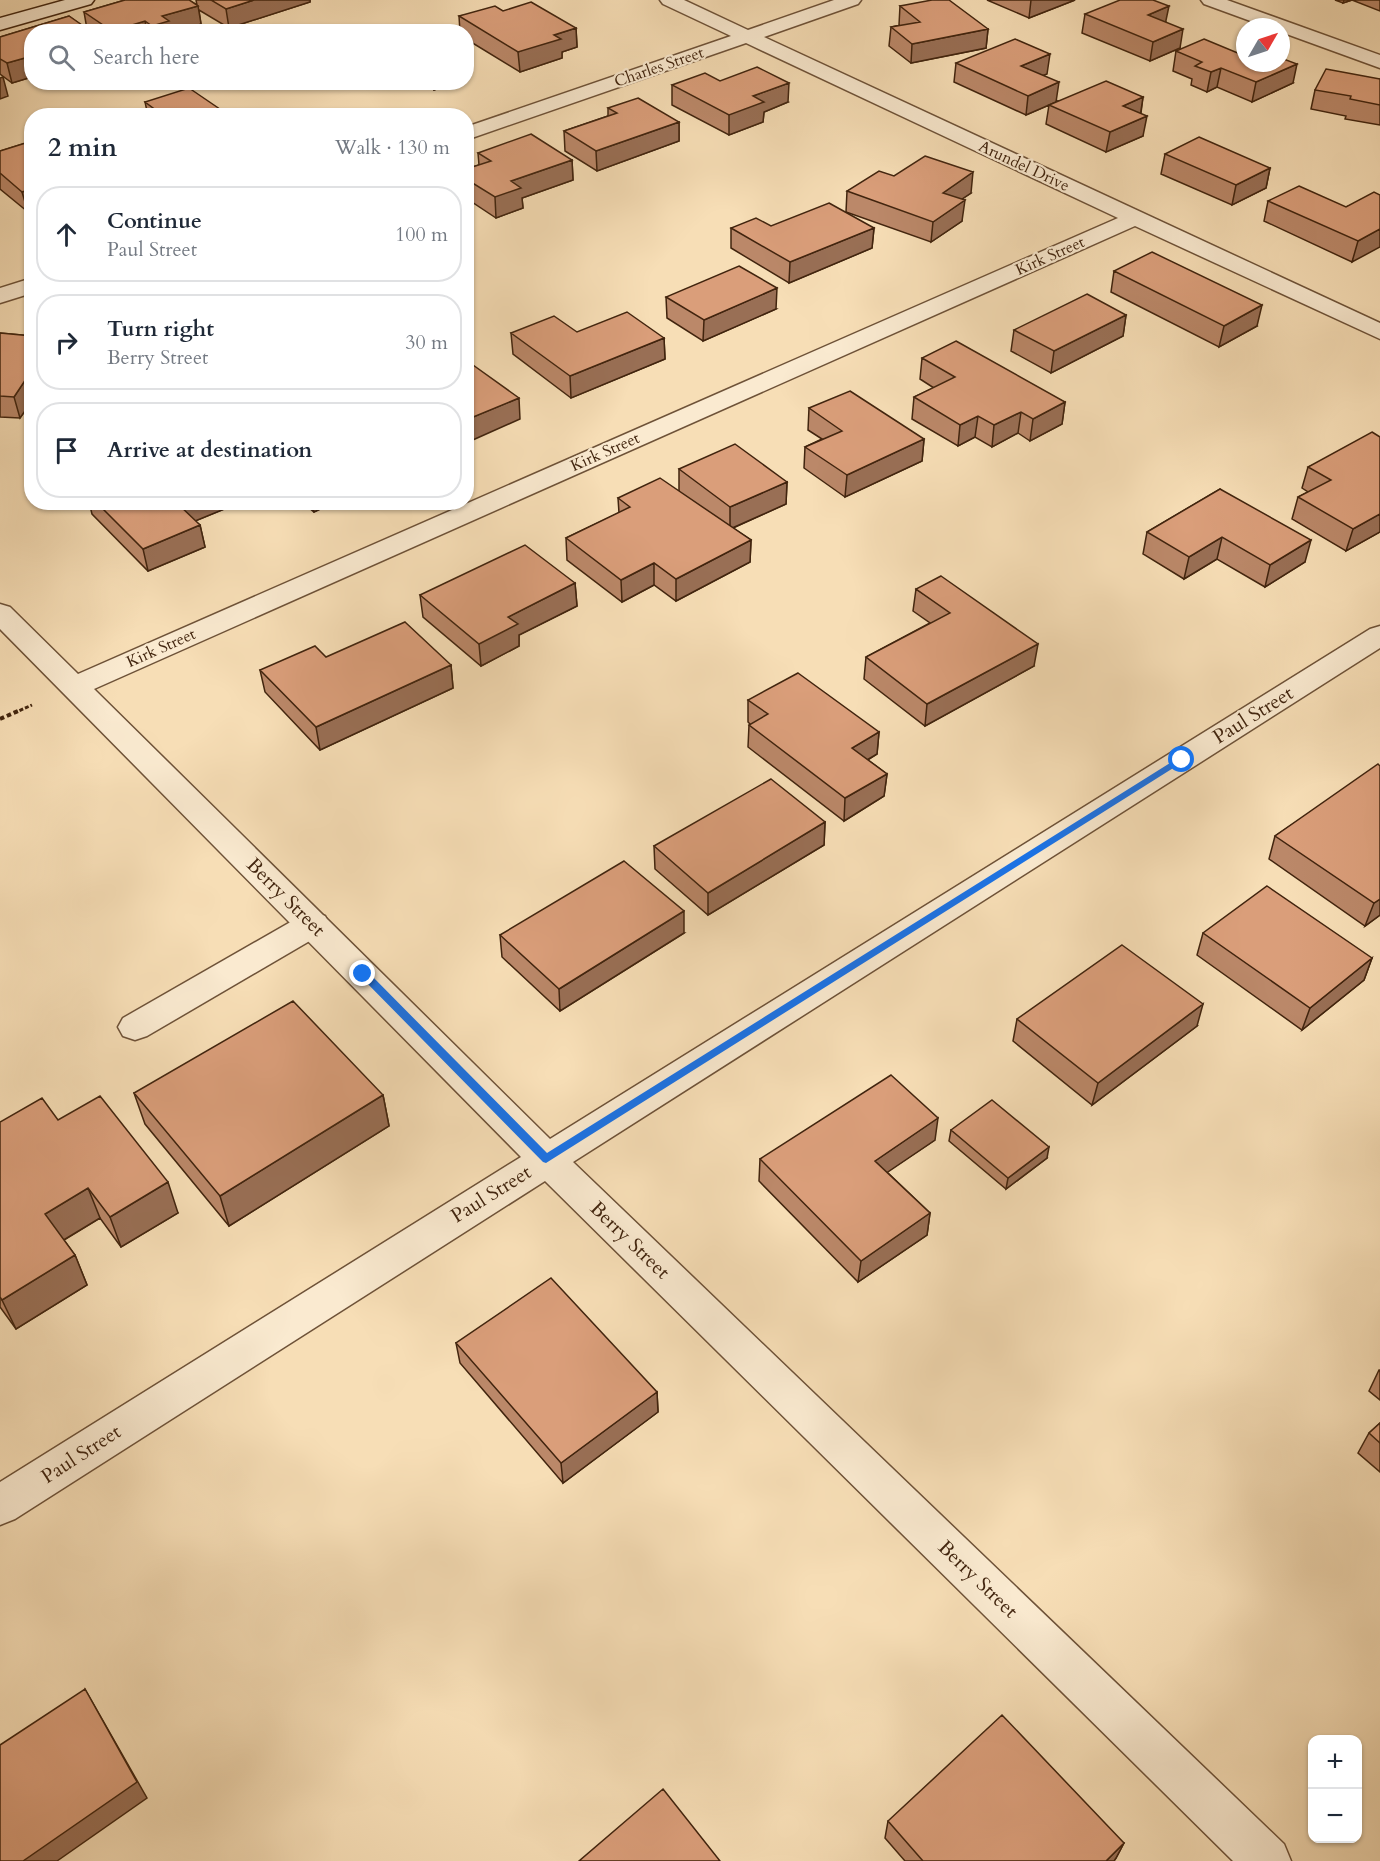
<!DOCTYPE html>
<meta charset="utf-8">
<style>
body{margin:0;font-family:Cardo,serif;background:#f6f6f7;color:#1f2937}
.controls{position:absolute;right:18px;bottom:18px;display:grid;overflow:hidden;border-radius:12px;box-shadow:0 2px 4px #0004}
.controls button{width:54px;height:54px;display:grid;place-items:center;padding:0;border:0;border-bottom:2px solid #e0e1e3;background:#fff;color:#1f2937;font:30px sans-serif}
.compass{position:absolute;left:1236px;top:18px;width:54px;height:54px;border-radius:50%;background:#fff;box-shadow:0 2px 4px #0004;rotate:51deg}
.stop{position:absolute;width:18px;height:18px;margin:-14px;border:4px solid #1a73e8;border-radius:50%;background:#fff}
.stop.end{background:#1a73e8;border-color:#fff;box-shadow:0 2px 6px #0008}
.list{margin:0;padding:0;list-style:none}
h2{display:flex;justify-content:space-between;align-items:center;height:78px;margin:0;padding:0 24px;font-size:26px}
h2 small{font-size:20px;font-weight:400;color:#747a83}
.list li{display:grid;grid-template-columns:39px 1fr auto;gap:18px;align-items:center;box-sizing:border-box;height:96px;margin:0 12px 12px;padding:0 12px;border:2px solid #e0e1e3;border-radius:24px}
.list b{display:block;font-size:22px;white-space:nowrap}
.list p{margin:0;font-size:20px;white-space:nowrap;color:#747a83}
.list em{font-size:20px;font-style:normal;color:#747a83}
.icon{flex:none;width:33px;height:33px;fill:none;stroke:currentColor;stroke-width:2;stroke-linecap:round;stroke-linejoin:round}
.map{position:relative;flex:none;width:1380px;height:1861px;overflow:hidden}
.search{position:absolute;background:#fff;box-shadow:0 2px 4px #0004;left:24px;top:24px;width:450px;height:66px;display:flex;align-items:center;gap:15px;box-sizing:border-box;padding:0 21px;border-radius:24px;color:#747a83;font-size:22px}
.panel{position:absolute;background:#fff;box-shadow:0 2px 4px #0004;left:24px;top:108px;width:450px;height:402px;border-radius:24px}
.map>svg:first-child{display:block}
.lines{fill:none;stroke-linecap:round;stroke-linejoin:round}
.lane-casing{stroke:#6e5238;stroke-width:3}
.street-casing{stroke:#6e5238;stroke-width:3}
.secondary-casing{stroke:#41240e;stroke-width:3}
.path-far1{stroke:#41240e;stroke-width:3;stroke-dasharray:4 2;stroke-linecap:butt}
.path{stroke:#41240e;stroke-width:4;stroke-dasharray:4.5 3;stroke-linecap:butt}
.lane{fill:#faead0;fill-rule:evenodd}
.street{fill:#faead0;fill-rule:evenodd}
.secondary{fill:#faead0;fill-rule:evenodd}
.wall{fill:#bb8869;stroke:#41240e;stroke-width:1.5}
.shaded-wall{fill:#996f55;stroke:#41240e;stroke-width:1.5}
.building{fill:#da9e7a;stroke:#41240e;stroke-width:1.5}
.route{fill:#1a73e8}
.labels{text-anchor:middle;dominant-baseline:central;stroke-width:4.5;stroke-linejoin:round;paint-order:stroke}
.far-street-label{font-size:16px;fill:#41240e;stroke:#faead0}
.street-label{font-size:20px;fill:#41240e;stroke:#faead0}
</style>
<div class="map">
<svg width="1380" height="1861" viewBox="0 0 1380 1861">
<rect width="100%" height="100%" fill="#f7deb6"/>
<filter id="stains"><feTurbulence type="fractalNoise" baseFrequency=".00333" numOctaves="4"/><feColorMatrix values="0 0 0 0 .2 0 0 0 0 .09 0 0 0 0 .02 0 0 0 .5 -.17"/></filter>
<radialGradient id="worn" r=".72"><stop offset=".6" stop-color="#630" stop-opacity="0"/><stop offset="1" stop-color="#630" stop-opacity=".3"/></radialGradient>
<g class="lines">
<g class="lane-casing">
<path id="lane" d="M 313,912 L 325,916 L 329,924 L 325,932 L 147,1036 L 135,1040 L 123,1036 L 118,1027 L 123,1018 L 301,916 Z"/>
</g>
<g class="street-casing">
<path id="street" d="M 660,0 L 684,0 L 748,30 L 834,0 L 861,0 L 858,4 L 764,37 L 1380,323 L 1380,339 L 1135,226 L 94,689 L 550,1139 L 1370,629 L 1380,626 L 1380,648 L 573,1162 L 1284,1844 L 1291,1861 L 1233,1861 L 545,1181 L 15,1519 L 0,1525 L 0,1482 L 521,1157 L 0,629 L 0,604 L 10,607 L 78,674 L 1118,218 L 746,43 L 466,140 L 466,127 L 731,36 L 663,4 Z
M 1201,0 L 1227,0 L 1380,55 L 1380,68 L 1281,32 L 1281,27 L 1267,27 L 1204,4 Z
M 32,278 L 32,293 L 0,303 L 0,288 Z"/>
</g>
<g class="secondary-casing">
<path id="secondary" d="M 65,0 L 94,0 L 91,4 L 0,30 L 0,18 Z"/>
</g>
<path class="path-far1" d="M 14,713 L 32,705"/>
<path class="path" d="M 0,719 L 18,711"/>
<use href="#lane" class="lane"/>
<use href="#street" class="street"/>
<use href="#secondary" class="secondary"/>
</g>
<path class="wall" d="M 125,0 L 189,0 L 197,5 L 196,0 L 310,0 L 310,2 L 229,28 L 199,10 L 201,24 L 178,32 L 32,32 L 32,77 L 12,83 L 0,74 L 0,37 L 69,16 L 87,29 L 84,12 Z
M 987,0 L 1075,0 L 1029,18 Z
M 1335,0 L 1380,0 L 1380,11 L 1352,0 L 1343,3 Z
M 900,6 L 988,29 L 986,48 L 911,63 L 889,46 L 891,27 L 900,25 L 899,25 Z
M 503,11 L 576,28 L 577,47 L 562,52 L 562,58 L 520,72 L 466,39 L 466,32 L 460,32 L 459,16 Z
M 1085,14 L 1166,22 L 1180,48 L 1150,61 L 1082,33 Z
M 1176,51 L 1293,83 L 1252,102 L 1217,87 L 1207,92 L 1191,85 L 1192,79 L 1173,71 Z
M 956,63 L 1047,74 L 1043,75 L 1057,101 L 1143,97 L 1141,113 L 1143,136 L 1106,152 L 1046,124 L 1049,105 L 1026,115 L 954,82 Z
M 1380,79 L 1380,125 L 1345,119 L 1346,116 L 1311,109 L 1315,90 Z
M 720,81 L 788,102 L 764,112 L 763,122 L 729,135 L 672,105 L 672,85 Z
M 423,82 L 457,82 L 434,90 Z
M 145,102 L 230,116 L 148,116 Z
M 608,108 L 679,122 L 679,141 L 597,171 L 565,151 L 564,131 L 608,116 Z
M 32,141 L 32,211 L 28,212 L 0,189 L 0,151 Z
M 478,153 L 572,160 L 573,180 L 522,198 L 523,208 L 496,218 L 466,198 L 466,169 L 479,165 Z
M 1165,154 L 1270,168 L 1266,188 L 1232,205 L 1161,174 Z
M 894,176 L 971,193 L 962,199 L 962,221 L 931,242 L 846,212 L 847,191 Z
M 1380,195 L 1352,262 L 1264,221 L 1268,201 L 1346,207 Z
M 731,228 L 874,228 L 872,248 L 789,283 L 731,248 Z
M 1114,271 L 1257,326 L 1219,347 L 1111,292 Z
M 666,297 L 776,309 L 703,341 L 667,318 Z
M 1126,315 L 1123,336 L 1051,373 L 1011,351 L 1014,330 Z
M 0,333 L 32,336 L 32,401 L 20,418 L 0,417 Z
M 511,333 L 664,338 L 665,359 L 571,398 L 513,354 Z
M 922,358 L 1065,402 L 1062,424 L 1030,441 L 1018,433 L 992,447 L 975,437 L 958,446 L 912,419 L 914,397 L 934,388 L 920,379 Z
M 809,408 L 924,439 L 922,461 L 845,497 L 804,468 L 805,447 L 822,439 L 808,430 Z
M 1380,437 L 1380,532 L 1346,551 L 1292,519 L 1298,497 L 1308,492 L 1302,488 L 1308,467 Z
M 679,469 L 787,482 L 786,504 L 733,528 L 751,540 L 750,562 L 676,601 L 654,585 L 622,602 L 567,560 L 566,538 L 619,513 L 618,498 L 679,491 Z
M 1220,489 L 1305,562 L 1265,587 L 1217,559 L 1184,579 L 1143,554 L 1147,532 Z
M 89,502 L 233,502 L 234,505 L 195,521 L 200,525 L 205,547 L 148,571 L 92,514 Z
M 302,502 L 335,502 L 314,512 Z
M 575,583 L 577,606 L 519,635 L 519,646 L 481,666 L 423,617 L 420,595 Z
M 916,589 L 1034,666 L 925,726 L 864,679 L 866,657 L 930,623 L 913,611 Z
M 326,657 L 451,665 L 453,688 L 320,750 L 265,692 L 260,670 Z
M 748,700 L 879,732 L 877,754 L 868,760 L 887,774 L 884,796 L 844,821 L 748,747 L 749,725 L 750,724 L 748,722 Z
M 1380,766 L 1380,915 L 1365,926 L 1269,859 L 1275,836 Z
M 825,822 L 824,845 L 708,915 L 655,869 L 654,846 Z
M 684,933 L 560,1011 L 502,957 L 500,935 Z
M 1203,933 L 1372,958 L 1364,980 L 1302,1030 L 1197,955 Z
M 1017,1019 L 1197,1026 L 1092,1105 L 1013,1041 Z
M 134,1093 L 383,1095 L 389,1126 L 229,1226 L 145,1124 Z
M 58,1120 L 178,1213 L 121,1247 L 100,1218 L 64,1240 L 75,1255 L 87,1285 L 16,1329 L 0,1307 L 0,1122 Z
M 951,1130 L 1047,1158 L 1006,1189 L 949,1141 Z
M 935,1140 L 887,1172 L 930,1213 L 927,1235 L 858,1282 L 759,1181 L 760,1159 Z
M 456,1343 L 657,1392 L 658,1412 L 563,1483 L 460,1363 Z
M 1379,1370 L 1380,1370 L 1380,1400 L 1369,1391 Z
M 1380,1423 L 1380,1472 L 1358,1453 L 1369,1433 Z
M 888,1821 L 1124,1843 L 1116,1858 L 1114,1861 L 905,1861 L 885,1838 Z"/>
<path class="shaded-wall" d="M 254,0 L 310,0 L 310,2 L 229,28 L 226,9 Z
M 1031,0 L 1075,0 L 1029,18 Z
M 1344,0 L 1352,0 L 1343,3 Z
M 198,6 L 201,24 L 178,32 L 153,32 L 152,26 L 162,16 Z
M 1169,6 L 1165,25 L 1148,15 Z
M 145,21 L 147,32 L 112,32 L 112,31 Z
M 576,28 L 577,47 L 562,52 L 562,58 L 520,72 L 518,52 L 554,35 Z
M 988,29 L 986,48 L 911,63 L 912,44 Z
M 1183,29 L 1180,48 L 1150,61 L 1153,42 Z
M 466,51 L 468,70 L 466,71 Z
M 1050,54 L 1047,74 L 1019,85 L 1021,66 Z
M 32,56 L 32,77 L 12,83 L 7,63 Z
M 1297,64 L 1293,83 L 1252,102 L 1256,82 Z
M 1221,68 L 1217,87 L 1207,92 L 1211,72 Z
M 3,77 L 8,96 L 0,99 L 0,78 Z
M 433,82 L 457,82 L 434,90 Z
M 1059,82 L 1056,102 L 1026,115 L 1028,96 Z
M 789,83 L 788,102 L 764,112 L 763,122 L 729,135 L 729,115 L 753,96 Z
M 1143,97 L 1140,117 L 1123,106 Z
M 1147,116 L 1143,136 L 1106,152 L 1110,132 Z
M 679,122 L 679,141 L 597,171 L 596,151 Z
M 572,160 L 573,180 L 522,198 L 523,208 L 496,218 L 495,197 L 511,181 Z
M 1270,168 L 1266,188 L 1232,205 L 1236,185 Z
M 973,172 L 971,193 L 941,213 L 943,193 Z
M 32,189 L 32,211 L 28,212 L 22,192 Z
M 965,200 L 962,221 L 931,242 L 933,222 Z
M 466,211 L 469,231 L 466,232 Z
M 874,228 L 872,248 L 789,283 L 790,262 Z
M 1380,229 L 1380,247 L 1352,262 L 1358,241 Z
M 777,288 L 776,309 L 703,341 L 704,320 Z
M 1262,305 L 1257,326 L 1219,347 L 1224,326 Z
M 1126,315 L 1123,336 L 1051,373 L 1054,351 Z
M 664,338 L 665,359 L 571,398 L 570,376 Z
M 32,370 L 32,401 L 20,418 L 14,397 Z
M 519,398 L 520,419 L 466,443 L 466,420 Z
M 1065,402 L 1062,424 L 1030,441 L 1033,419 Z
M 1021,412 L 1018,433 L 992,447 L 994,425 Z
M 978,416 L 975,437 L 958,446 L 960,425 Z
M 924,439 L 922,461 L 845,497 L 847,475 Z
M 787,482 L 786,504 L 730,529 L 730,507 Z
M 181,502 L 233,502 L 234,505 L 183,526 L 178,504 Z
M 312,502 L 335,502 L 314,512 Z
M 1380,514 L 1380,532 L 1346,551 L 1353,529 Z
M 200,525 L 205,547 L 148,571 L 143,549 Z
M 1222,537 L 1217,559 L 1184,579 L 1189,557 Z
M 751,540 L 750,562 L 676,601 L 676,579 Z
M 1311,540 L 1305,562 L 1265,587 L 1270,565 Z
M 654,563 L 654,585 L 622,602 L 621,580 Z
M 575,583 L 577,606 L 519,635 L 519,646 L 481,666 L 479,644 L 508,617 Z
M 1038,644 L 1034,666 L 925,726 L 927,704 Z
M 451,665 L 453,688 L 320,750 L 316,727 Z
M 879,732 L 877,754 L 850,770 L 852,748 Z
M 887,774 L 884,796 L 844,821 L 845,798 Z
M 825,822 L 824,845 L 708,915 L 708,893 Z
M 1380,899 L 1380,915 L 1365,926 L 1374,903 Z
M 684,911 L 684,933 L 560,1011 L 559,989 Z
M 1372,958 L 1364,980 L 1302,1030 L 1310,1008 Z
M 1203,1004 L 1197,1026 L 1092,1105 L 1098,1083 Z
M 383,1095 L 389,1126 L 229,1226 L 220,1196 Z
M 938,1118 L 935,1140 L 873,1182 L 875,1161 Z
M 1049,1147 L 1047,1158 L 1006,1189 L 1008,1178 Z
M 168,1182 L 178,1213 L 121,1247 L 110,1217 Z
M 88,1188 L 100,1218 L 57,1244 L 45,1214 Z
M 930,1213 L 927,1235 L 858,1282 L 861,1261 Z
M 75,1255 L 87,1285 L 16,1329 L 2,1300 Z
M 657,1392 L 658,1412 L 563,1483 L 561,1463 Z
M 85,1689 L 147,1798 L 57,1861 L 23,1861 Z
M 1124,1843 L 1116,1858 L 1114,1861 L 1106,1861 Z"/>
<path class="building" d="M 125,0 L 189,0 L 198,6 L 162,16 L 169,21 L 152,26 L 145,21 L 112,31 L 84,12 Z
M 211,0 L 254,0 L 226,9 Z
M 932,0 L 949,0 L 988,29 L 912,44 L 891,27 L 920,22 L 900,6 Z
M 1120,0 L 1153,0 L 1169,6 L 1148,15 L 1183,29 L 1153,42 L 1085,14 Z
M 531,2 L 576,28 L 554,35 L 561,39 L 518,52 L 459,16 L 495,6 L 503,11 Z
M 69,16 L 92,32 L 32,32 L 32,56 L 7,63 L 0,59 L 0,37 Z
M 429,27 L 436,32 L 414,32 Z
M 1015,39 L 1050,54 L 1021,66 L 1059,82 L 1028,96 L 956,63 Z
M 1204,39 L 1245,56 L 1245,63 L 1281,63 L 1281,58 L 1297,64 L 1256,82 L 1221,68 L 1211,72 L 1195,66 L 1202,62 L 1176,51 Z
M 757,67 L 789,83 L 753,96 L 764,102 L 729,115 L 672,85 L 705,73 L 720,81 Z
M 1326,69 L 1380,79 L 1380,105 L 1350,99 L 1351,96 L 1315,90 Z
M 1106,81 L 1143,97 L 1123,106 L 1147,116 L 1110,132 L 1049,105 Z
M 189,88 L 230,116 L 164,116 L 145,102 Z
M 638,98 L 679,122 L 596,151 L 564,131 L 617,113 L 608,108 Z
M 246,111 L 253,116 L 233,116 Z
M 531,134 L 572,160 L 511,181 L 521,188 L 495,197 L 466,179 L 466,169 L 491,161 L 478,153 Z
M 1199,137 L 1270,168 L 1236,185 L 1165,154 Z
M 32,141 L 32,189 L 22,192 L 0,173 L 0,151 Z
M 925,156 L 973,172 L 943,193 L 965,200 L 933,222 L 847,191 L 879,171 L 894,176 Z
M 1299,186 L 1346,207 L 1374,192 L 1380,195 L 1380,229 L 1358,241 L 1268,201 Z
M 829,203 L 874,228 L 790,262 L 731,228 L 756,218 L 771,226 Z
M 1152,252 L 1262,305 L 1224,326 L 1114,271 Z
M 739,266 L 777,288 L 704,320 L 666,297 Z
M 1087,294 L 1126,315 L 1054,351 L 1014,330 Z
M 627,312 L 664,338 L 570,376 L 511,333 L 554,316 L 577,332 Z
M 0,333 L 32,336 L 32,370 L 14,397 L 0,396 Z
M 956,341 L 1065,402 L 1033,419 L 1021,412 L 994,425 L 978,416 L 960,425 L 914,397 L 955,377 L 922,358 Z
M 466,360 L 519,398 L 466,420 Z
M 850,391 L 924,439 L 847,475 L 805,447 L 842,431 L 809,408 Z
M 1372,432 L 1380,437 L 1380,514 L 1353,529 L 1298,497 L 1331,480 L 1308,467 Z
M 735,444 L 787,482 L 730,507 L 679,469 Z
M 660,478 L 751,540 L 676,579 L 654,563 L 621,580 L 566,538 L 630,507 L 618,498 Z
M 1220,489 L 1311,540 L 1270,565 L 1222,537 L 1189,557 L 1147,532 Z
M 96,502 L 181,502 L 178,504 L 200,525 L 143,549 Z
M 525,545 L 575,583 L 508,617 L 518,624 L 479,644 L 420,595 Z
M 941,576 L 1038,644 L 927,704 L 866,657 L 950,613 L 916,589 Z
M 405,622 L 451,665 L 316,727 L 260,670 L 315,646 L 326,657 Z
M 798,673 L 879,732 L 852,748 L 887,774 L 845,798 L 749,725 L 768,714 L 748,700 Z
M 1378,764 L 1380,766 L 1380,899 L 1374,903 L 1275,836 Z
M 771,779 L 825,822 L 708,893 L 654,846 Z
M 624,861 L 684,911 L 559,989 L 500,935 Z
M 1267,886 L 1372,958 L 1310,1008 L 1203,933 Z
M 1122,945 L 1203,1004 L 1098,1083 L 1017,1019 Z
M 293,1001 L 383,1095 L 220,1196 L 134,1093 Z
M 891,1075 L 938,1118 L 875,1161 L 930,1213 L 861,1261 L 760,1159 Z
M 100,1096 L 168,1182 L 110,1217 L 88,1188 L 45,1214 L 75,1255 L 2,1300 L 0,1297 L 0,1122 L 42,1098 L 58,1120 Z
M 992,1100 L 1049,1147 L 1008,1178 L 951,1130 Z
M 551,1278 L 657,1392 L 561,1463 L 456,1343 Z
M 1380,1423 L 1380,1443 L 1369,1433 Z
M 85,1689 L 137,1782 L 23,1861 L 0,1861 L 0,1745 Z
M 1002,1715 L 1124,1843 L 1106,1861 L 923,1861 L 888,1821 Z
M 663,1789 L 720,1861 L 579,1861 Z"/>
<path class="route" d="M 1178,758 L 1186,760 L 546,1163 L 543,1162 L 358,974 L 363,970 L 367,971 L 547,1153 Z"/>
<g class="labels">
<g class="far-street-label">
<text transform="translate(659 67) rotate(-19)">Charles Street</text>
<text transform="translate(1024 166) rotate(25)">Arundel Drive</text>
<text transform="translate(1050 256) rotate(-24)">Kirk Street</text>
<text transform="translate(605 452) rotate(-24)">Kirk Street</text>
<text transform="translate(161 648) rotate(-24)">Kirk Street</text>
</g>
<g class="street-label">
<text transform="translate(1253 715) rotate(-32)">Paul Street</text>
<text transform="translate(286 897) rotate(45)">Berry Street</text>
<text transform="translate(491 1194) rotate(-32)">Paul Street</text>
<text transform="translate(630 1240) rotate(44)">Berry Street</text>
<text transform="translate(81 1454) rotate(-33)">Paul Street</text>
<text transform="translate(978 1579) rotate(44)">Berry Street</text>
</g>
</g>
<rect width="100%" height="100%" filter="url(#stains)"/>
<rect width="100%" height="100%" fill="url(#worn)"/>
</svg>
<div class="controls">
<button>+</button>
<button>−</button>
</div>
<svg class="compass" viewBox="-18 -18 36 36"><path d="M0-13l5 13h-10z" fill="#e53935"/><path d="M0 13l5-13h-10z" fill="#747a83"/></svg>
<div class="stop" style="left:1182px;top:760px"></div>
<div class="stop end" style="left:363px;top:974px"></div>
<div class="search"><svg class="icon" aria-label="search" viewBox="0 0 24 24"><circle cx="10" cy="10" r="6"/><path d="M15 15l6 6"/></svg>Search here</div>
<section class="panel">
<h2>2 min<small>Walk · 130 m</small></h2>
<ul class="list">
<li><svg class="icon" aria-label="ahead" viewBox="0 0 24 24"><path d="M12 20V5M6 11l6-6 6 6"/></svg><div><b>Continue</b><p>Paul Street</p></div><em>100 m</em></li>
<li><svg class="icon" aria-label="right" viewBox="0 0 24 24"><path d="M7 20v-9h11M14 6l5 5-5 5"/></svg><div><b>Turn right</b><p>Berry Street</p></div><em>30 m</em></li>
<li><svg class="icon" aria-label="arrive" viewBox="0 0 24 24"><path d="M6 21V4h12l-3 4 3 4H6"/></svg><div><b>Arrive at destination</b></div></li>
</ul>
</section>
</div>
